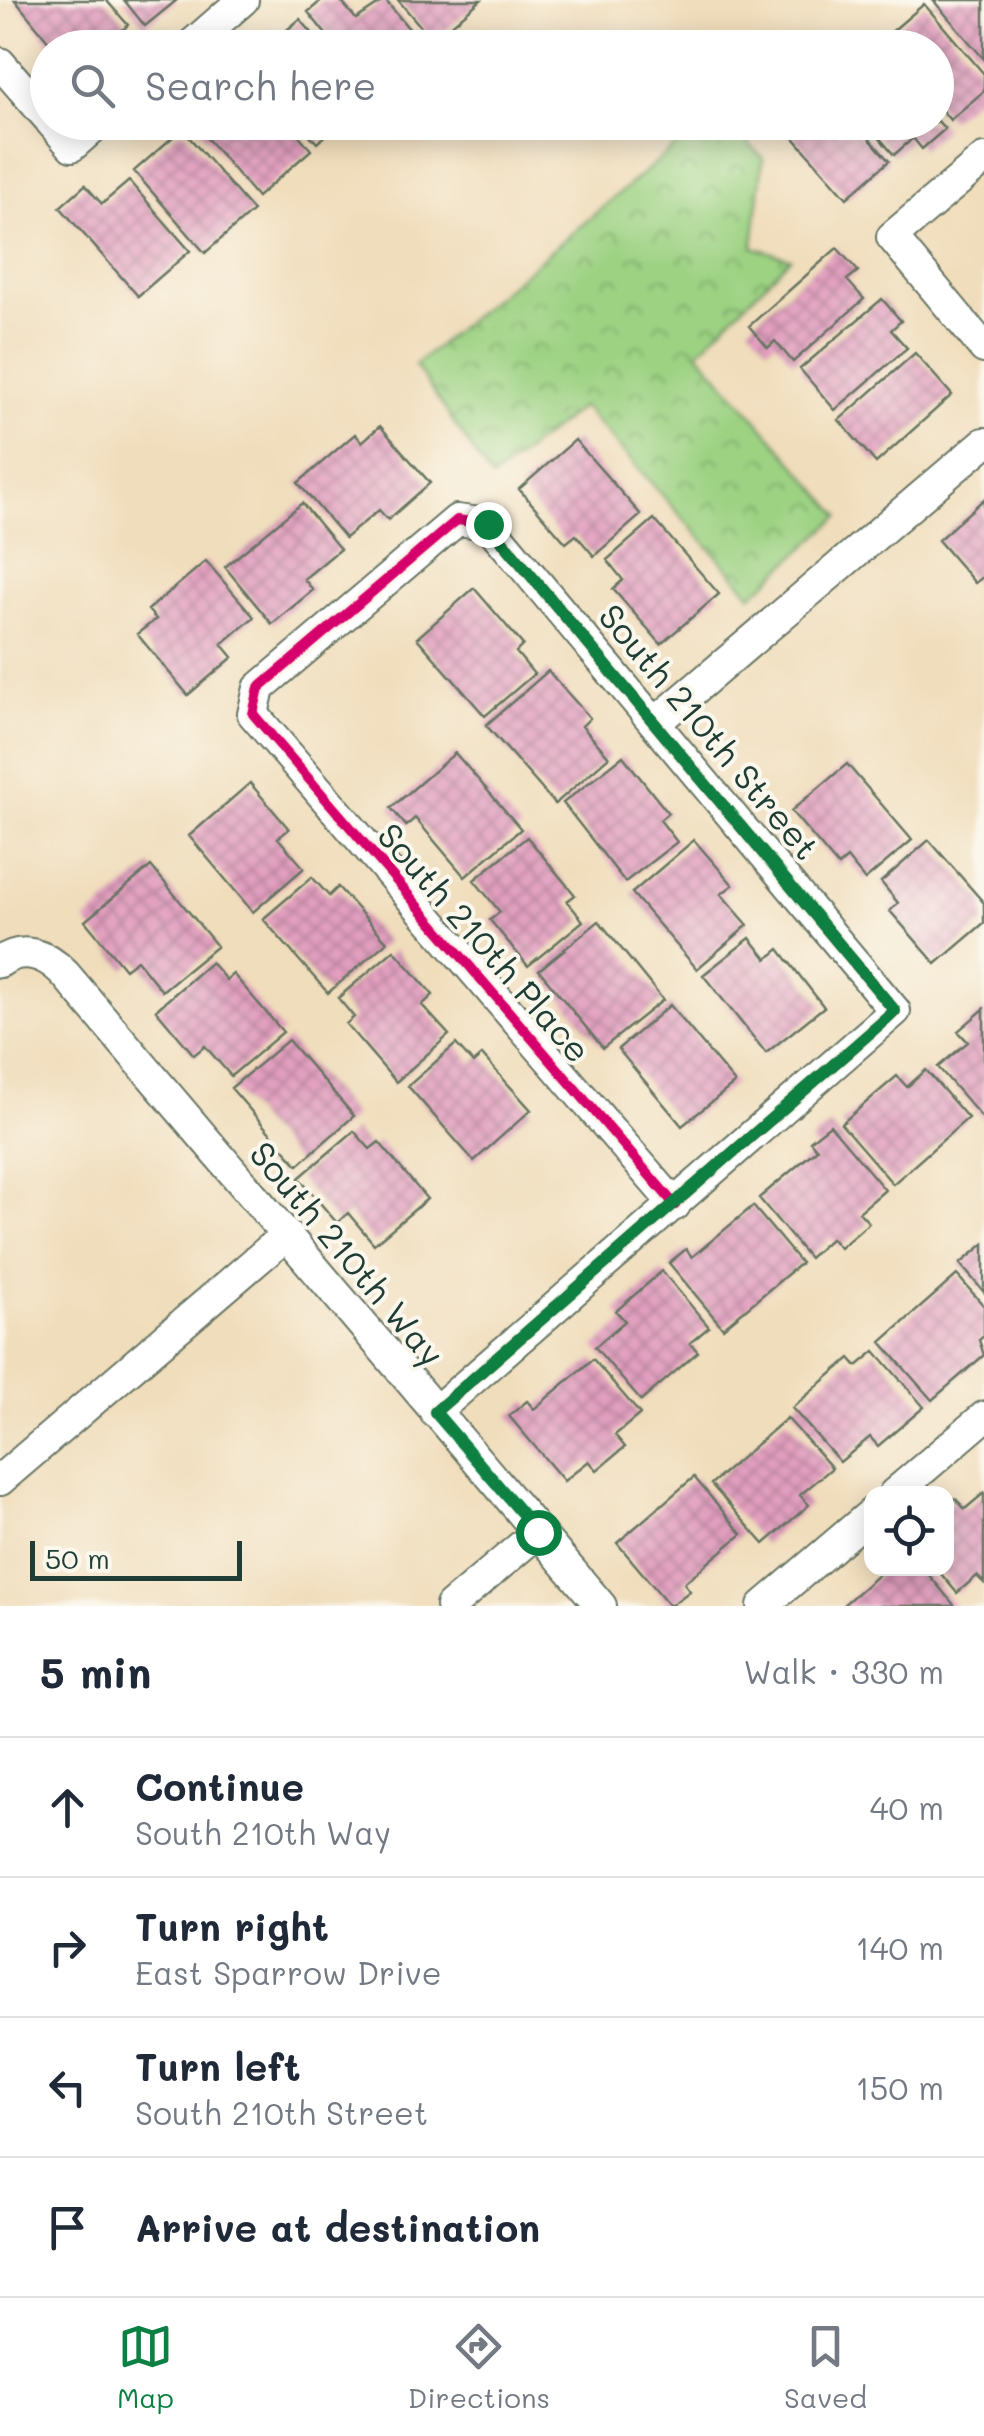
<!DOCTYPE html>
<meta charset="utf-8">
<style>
body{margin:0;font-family:Mali,sans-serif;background:#f2f2f3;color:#1f2937}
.controls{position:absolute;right:30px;bottom:30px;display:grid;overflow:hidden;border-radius:20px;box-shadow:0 5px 25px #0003}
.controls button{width:90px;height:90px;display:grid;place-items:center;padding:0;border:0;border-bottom:2px solid #e0e1e3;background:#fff;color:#1f2937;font:50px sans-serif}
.scale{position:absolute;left:30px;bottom:25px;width:212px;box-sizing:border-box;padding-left:10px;border:5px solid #1f3d34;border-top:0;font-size:28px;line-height:35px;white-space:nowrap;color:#1f3d34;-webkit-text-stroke:8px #fbf7ec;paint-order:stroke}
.stop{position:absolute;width:30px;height:30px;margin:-22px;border:8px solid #0b8043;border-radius:50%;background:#fff}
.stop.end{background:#0b8043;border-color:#fff;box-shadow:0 2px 10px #0008}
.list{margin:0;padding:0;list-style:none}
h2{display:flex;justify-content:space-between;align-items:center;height:130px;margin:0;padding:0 40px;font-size:42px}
h2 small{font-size:32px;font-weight:400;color:#747a83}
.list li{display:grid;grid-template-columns:65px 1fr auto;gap:30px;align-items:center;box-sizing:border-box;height:140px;padding:0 40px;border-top:2px solid #e0e1e3}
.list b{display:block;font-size:38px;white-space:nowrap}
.list p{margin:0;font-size:32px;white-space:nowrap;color:#747a83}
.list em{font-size:32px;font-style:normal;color:#747a83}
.icon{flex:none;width:55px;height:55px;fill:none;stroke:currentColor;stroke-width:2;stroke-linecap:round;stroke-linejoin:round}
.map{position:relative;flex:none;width:984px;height:1606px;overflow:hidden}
.search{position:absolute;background:#fff;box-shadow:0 5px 25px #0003;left:30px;right:30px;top:30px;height:110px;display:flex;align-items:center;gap:25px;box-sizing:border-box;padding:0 35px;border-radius:55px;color:#747a83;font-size:38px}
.sheet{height:690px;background:#fff}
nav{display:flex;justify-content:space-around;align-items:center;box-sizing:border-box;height:140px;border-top:2px solid #e0e1e3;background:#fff;font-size:28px;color:#747a83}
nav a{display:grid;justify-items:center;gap:5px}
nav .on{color:#0b8043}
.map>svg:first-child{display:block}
.park{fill:url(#park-crowns);stroke:#5e885c;stroke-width:2.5}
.building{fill:url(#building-cross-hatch)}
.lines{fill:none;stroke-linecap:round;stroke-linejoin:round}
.street-casing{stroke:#687563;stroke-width:34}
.street{stroke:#fff;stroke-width:30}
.cycleway-casing{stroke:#fbf7ec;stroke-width:16}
.cycleway{stroke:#d6006c;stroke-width:10}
.route{stroke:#0b8043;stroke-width:12}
.labels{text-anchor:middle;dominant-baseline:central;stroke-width:8;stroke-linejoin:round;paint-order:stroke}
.street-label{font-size:35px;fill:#1f3d34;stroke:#fbf7ec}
</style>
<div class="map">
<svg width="984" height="1606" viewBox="0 0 984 1606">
<defs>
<pattern id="park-crowns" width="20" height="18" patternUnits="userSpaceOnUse" patternTransform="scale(2.5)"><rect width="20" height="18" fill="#9dd283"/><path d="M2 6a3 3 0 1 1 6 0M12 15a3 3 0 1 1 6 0" fill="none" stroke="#7fac6c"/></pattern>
<pattern id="building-cross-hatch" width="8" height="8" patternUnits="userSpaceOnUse" patternTransform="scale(2.5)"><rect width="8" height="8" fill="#e29fbf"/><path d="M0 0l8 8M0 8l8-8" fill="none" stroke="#b7839c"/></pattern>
</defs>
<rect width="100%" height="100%" fill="#fbf7ec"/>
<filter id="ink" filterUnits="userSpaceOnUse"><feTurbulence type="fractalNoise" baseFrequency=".01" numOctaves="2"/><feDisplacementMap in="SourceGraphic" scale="20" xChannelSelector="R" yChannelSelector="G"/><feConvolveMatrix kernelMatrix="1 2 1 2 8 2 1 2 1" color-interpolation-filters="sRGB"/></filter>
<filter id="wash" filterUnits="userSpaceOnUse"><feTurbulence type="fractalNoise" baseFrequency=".0048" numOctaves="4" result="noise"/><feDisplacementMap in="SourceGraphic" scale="40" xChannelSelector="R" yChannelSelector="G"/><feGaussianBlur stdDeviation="2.25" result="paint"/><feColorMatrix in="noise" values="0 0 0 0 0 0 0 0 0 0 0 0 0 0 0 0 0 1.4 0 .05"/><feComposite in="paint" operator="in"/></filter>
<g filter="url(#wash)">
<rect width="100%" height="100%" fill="#f0ddbb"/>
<path class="park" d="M 703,123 L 728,123 L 763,158 L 753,247 L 790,258 L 698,352 L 840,516 L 752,595 L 582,406 L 492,479 L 415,365 Z"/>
<g id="blocks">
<path class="building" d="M 15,0 L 106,0 L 128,25 L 103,48 L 54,48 Z
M 124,0 L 177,0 L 145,26 Z
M 322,0 L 340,0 L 356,19 L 385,0 L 425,48 L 337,48 L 308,12 Z
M 398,0 L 481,0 L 433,41 Z
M 933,0 L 984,0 L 984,59 Z
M 924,4 L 984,74 L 984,91 L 950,120 L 936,103 L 936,48 L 888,48 L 882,40 Z
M 300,19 L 325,48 L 281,48 L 275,40 Z
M 936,119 L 945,129 L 922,149 L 913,138 L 894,155 L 866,122 L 936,122 Z
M 193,122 L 288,122 L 311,150 L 257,197 Z
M 298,122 L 341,122 L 317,143 Z
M 780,122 L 855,122 L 889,161 L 847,198 Z
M 182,129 L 253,211 L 205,253 L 134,171 Z
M 129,181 L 190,251 L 138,296 L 60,207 L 85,185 L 102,204 Z
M 837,248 L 858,271 L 847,280 L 864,299 L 793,362 L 775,341 L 768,348 L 749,326 Z
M 882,299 L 901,321 L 891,330 L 907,348 L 835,410 L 800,369 Z
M 915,353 L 952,395 L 876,463 L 839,420 Z
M 380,426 L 430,483 L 388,520 L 379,510 L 345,538 L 298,483 L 355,434 L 362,442 Z
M 575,440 L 641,515 L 594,556 L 576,535 L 566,543 L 519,489 Z
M 984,499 L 984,576 L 975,583 L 938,540 Z
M 302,503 L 340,549 L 304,579 L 313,590 L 272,624 L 225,567 Z
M 654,519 L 719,594 L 661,644 L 613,589 L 623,580 L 607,560 Z
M 206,561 L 254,617 L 222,644 L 233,657 L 188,695 L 137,634 L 156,619 L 148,610 Z
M 474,588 L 523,645 L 516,652 L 534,674 L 485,716 L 417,638 Z
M 548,671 L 590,718 L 582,726 L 609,757 L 555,804 L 486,725 Z
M 455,753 L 521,829 L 465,877 L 415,818 L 406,826 L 391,808 Z
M 623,756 L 668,813 L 660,820 L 677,842 L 625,882 L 563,803 Z
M 847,764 L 912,840 L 865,880 L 847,858 L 838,866 L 791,811 Z
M 250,783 L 289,829 L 278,838 L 304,868 L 253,912 L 189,836 Z
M 527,837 L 575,895 L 567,901 L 583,921 L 528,966 L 490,920 L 500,912 L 474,880 Z
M 694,840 L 733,885 L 721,894 L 748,925 L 697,969 L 632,893 Z
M 929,840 L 984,903 L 984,923 L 936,964 L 890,911 L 898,903 L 881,882 Z
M 151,866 L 217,946 L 162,991 L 137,960 L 125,969 L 85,921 Z
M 312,877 L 329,896 L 338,887 L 387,942 L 328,993 L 263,919 Z
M 599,921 L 663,1000 L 603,1048 L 539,970 Z
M 750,938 L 767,959 L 779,949 L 824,1007 L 766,1053 L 703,975 Z
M 394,950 L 433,995 L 422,1005 L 449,1035 L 396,1082 L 346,1024 L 354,1017 L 338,998 Z
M 211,962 L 226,980 L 233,974 L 283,1032 L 231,1076 L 205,1046 L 194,1055 L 156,1010 Z
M 670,1005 L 735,1083 L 682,1126 L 618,1049 Z
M 984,1009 L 984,1120 L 938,1067 L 968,1042 L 958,1031 Z
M 288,1040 L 354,1116 L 298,1165 L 231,1088 Z
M 456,1044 L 473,1063 L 482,1055 L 531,1110 L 474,1161 L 408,1086 Z
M 926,1070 L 968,1118 L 893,1184 L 841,1124 L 897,1076 L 907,1087 Z
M 830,1125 L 885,1190 L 859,1212 L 869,1223 L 840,1248 L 831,1238 L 809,1258 L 759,1198 L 817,1149 L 810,1141 Z
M 354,1131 L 370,1149 L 379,1142 L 427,1199 L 374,1244 L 348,1213 L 337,1223 L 299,1178 Z
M 753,1206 L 801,1263 L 723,1328 L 669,1263 L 686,1249 L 692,1257 Z
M 984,1244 L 984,1292 L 960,1264 Z
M 662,1271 L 709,1327 L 690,1343 L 698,1352 L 641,1401 L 595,1347 L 625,1321 L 616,1311 Z
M 957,1275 L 984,1306 L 984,1336 L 979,1340 L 984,1355 L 932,1400 L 881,1342 Z
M 875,1351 L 924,1407 L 878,1446 L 870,1437 L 840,1462 L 792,1408 L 850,1358 L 857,1366 Z
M 593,1359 L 640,1414 L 615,1435 L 625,1447 L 597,1470 L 589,1461 L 564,1481 L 509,1416 L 527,1401 L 534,1409 Z
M 787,1418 L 832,1468 L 800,1495 L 809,1505 L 764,1544 L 711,1484 Z
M 694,1477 L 742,1534 L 684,1583 L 690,1591 L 670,1606 L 617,1543 Z
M 984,1493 L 984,1583 L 977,1576 L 957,1593 L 936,1568 L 946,1568 L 946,1506 L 955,1498 L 965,1509 Z
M 886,1568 L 923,1568 L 955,1606 L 842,1606 Z"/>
</g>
</g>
<g filter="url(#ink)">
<use href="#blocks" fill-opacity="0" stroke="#687563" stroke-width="2.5"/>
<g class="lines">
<g class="street-casing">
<path id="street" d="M 188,48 L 243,0
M 0,63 L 48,118
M 51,122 L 72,146 L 99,122
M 984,159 L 892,237 L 984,348
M 655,723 L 984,443
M 0,962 C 23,945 47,955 65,974 L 601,1606
M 435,1412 L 895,1011 L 488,524 L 457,520 L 259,688 L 253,714 L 675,1205
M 0,1480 L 284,1237
M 894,1494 L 984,1417
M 451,1606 L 538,1532
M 763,1606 L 872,1513"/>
</g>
<use href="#street" class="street"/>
<g class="cycleway-casing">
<path id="cycleway" d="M 435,1412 L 895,1011 L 488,524 L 457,520 L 259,688 L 253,714 L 675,1205"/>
</g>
<use href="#cycleway" class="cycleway"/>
</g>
</g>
<g class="lines" filter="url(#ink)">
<path class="route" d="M 488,524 L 895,1011 L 435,1412 L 538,1532"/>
</g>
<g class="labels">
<g class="street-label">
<text transform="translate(710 731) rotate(50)">South 210th Street</text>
<text transform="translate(485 942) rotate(49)">South 210th Place</text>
<text transform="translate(348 1253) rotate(50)">South 210th Way</text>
</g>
</g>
</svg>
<div class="controls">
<button><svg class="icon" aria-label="locate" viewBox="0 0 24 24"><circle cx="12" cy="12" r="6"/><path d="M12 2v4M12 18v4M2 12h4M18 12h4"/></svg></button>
</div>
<div class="scale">50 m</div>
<div class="stop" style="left:538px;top:1532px"></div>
<div class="stop end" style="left:488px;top:524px"></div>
<div class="search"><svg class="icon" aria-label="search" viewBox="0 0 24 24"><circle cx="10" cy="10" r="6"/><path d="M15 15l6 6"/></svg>Search here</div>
</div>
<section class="sheet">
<h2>5 min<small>Walk · 330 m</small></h2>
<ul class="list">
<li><svg class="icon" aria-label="ahead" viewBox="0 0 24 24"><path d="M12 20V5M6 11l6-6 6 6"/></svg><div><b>Continue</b><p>South 210th Way</p></div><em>40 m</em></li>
<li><svg class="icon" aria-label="right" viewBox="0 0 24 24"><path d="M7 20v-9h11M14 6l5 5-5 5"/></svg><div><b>Turn right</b><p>East Sparrow Drive</p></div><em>140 m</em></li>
<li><svg class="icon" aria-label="left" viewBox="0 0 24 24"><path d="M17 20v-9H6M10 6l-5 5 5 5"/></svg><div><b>Turn left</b><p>South 210th Street</p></div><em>150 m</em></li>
<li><svg class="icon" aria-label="arrive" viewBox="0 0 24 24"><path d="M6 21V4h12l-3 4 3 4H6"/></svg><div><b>Arrive at destination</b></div></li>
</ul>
</section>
<nav>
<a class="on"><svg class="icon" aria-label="map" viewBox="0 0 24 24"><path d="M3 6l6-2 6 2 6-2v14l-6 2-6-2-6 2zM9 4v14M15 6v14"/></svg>Map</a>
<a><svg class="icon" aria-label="directions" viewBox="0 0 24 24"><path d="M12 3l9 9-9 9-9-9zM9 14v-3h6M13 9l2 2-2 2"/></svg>Directions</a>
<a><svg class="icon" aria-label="saved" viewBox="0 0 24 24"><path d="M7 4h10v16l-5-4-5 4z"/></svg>Saved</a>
</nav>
